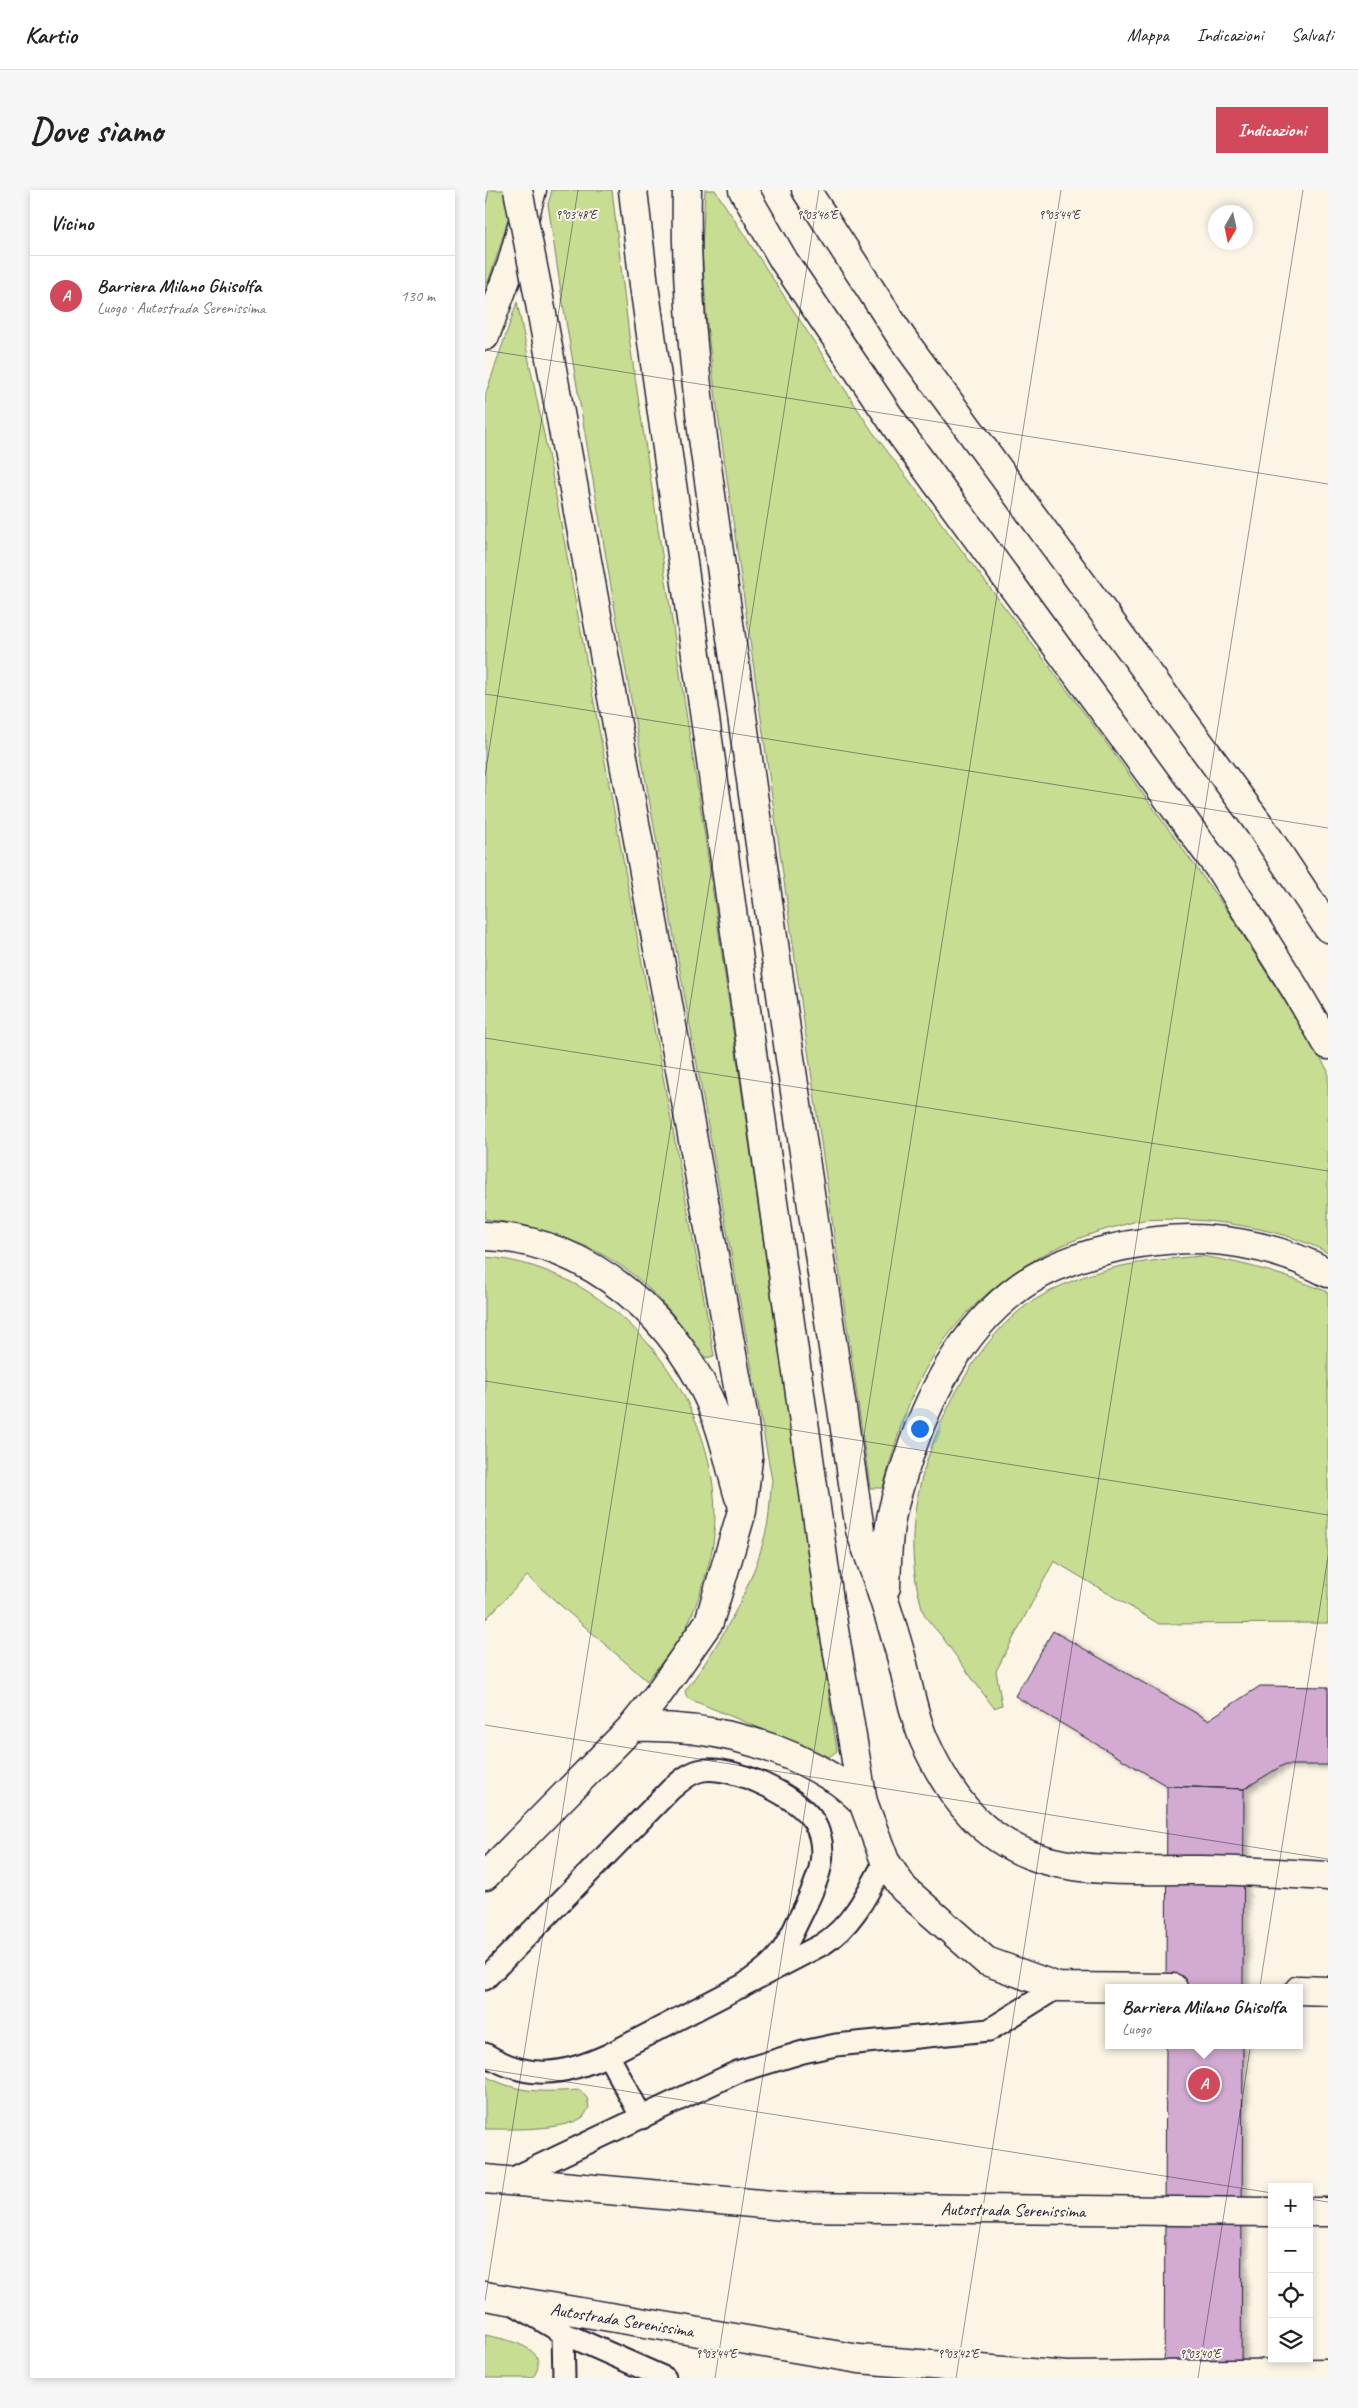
<!DOCTYPE html>
<html lang="it">
<meta charset="utf-8">
<style>
body{margin:0;font-family:Caveat,sans-serif;background:#f6f6f6;color:#222}
.controls{position:absolute;right:15px;bottom:15px;display:grid;overflow:hidden;border-radius:0px;box-shadow:0 2px 8px #0003}
.controls button{width:45px;height:45px;display:grid;place-items:center;padding:0;border:0;border-bottom:1px solid #e0e0e0;background:#fff;color:#222;font:25px sans-serif}
.compass{position:absolute;left:723px;top:15px;width:45px;height:45px;border-radius:50%;background:#fff;box-shadow:0 2px 8px #0003;rotate:189deg}
.you{position:absolute;left:434px;top:1238px;width:18px;height:18px;margin:-12px;border:4px solid #fff;border-radius:50%;background:#1a73e8;box-shadow:0 0 0 8px #1a73e833}
.badge{display:grid;place-items:center;width:32px;height:32px;border-radius:50%;background:#d1495b;color:#fff;font-size:16px;font-weight:700}
.pin{position:absolute;translate:-50% -50%;border:2px solid #fff;box-shadow:0 1px 5px #0006}
.popup{position:absolute;left:620px;top:1794px;width:198px;height:65px;box-sizing:border-box;display:grid;place-content:center;border-radius:0px;background:#fff;filter:drop-shadow(0 1px 4px #0005);font-size:16px;white-space:nowrap;color:#767676}
.popup b{font-size:19px;color:#222}
.popup::after{content:'';position:absolute;left:50%;top:100%;margin-left:-10px;border:10px solid transparent;border-top-color:#fff}
.list{margin:0;padding:0;list-style:none}
h2{display:flex;justify-content:space-between;align-items:center;height:65px;margin:0;padding:0 20px;font-size:21px}
h2 small{font-size:16px;font-weight:400;color:#767676}
.list li{display:grid;grid-template-columns:32px 1fr auto;gap:15px;align-items:center;box-sizing:border-box;height:80px;padding:0 20px;border-top:1px solid #e0e0e0}
.list b{display:block;font-size:19px;white-space:nowrap}
.list p{margin:0;font-size:16px;white-space:nowrap;color:#767676}
.list em{font-size:16px;font-style:normal;color:#767676}
.icon{flex:none;width:28px;height:28px;fill:none;stroke:currentColor;stroke-width:2;stroke-linecap:round;stroke-linejoin:round}
.map{position:relative;flex:none;width:843px;height:2188px;overflow:hidden;border-radius:0px}
header{display:flex;align-items:center;gap:30px;box-sizing:border-box;height:70px;padding:0 25px;background:#fff;border-bottom:1px solid #e0e0e0}
header strong{font-size:24px}
nav{display:flex;gap:28px;margin-inline-start:auto;font-size:18px}
.intro{display:flex;align-items:center;justify-content:space-between;box-sizing:border-box;height:120px;padding:0 30px}
h1{margin:0;font-size:35px}
.button{padding:12px 22px;border-radius:0px;background:#d1495b;color:#fff;font-size:18px;font-weight:700}
main{display:flex;gap:30px;padding:0 30px}
aside{flex:1;background:#fff;border-radius:0px;box-shadow:0 2px 8px #0003}
.map>svg:first-child{display:block}
.green{fill:#c6dd92;stroke:#748066}
.building{fill:#d3abd2;stroke:#22223b;filter:url(#shadow)}
.lines{fill:none;stroke-linecap:round;stroke-linejoin:round}
.service-casing{stroke:#22223b;stroke-width:25}
.motorway-casing{stroke:#22223b;stroke-width:31}
.service{stroke:#fcf5e5;stroke-width:21}
.motorway{stroke:#fcf5e5;stroke-width:28}
.motorway-bridge-casing{stroke:#22223b;stroke-width:31;stroke-linecap:butt}
.motorway-bridge{stroke:#fcf5e5;stroke-width:28}
.ticks{fill:none;stroke:#22223b;stroke-width:1;stroke-opacity:0.45}
.labels{text-anchor:middle;dominant-baseline:central;stroke-width:4;stroke-linejoin:round;paint-order:stroke}
.street-label{font-size:18px;fill:#22223b;stroke:#fcf5e5}
.ticks-label{font-size:12px;text-anchor:middle;fill:#22223b;stroke:#fcf5e5;stroke-width:4;stroke-linejoin:round;paint-order:stroke}
</style>
<header>
<strong>Kartio</strong>
<nav><a>Mappa</a><a>Indicazioni</a><a>Salvati</a></nav>
</header>
<div class="intro"><h1>Dove siamo</h1><a class="button">Indicazioni</a></div>
<main>
<aside>
<h2>Vicino<small></small></h2>
<ul class="list">
<li><span class="badge">A</span><div><b>Barriera Milano Ghisolfa</b><p>Luogo · Autostrada Serenissima</p></div><em>130 m</em></li>
</ul>
</aside>
<div class="map">
<svg width="843" height="2188" viewBox="0 0 843 2188">
<defs>
<filter id="shadow"><feDropShadow dx="5.5" dy="3" stdDeviation="2.5" flood-color="#0004"/></filter>
</defs>
<rect width="100%" height="100%" fill="#fcf5e5"/>
<filter id="ink" filterUnits="userSpaceOnUse"><feTurbulence type="fractalNoise" baseFrequency=".02" numOctaves="2"/><feDisplacementMap in="SourceGraphic" scale="10" xChannelSelector="R" yChannelSelector="G"/><feConvolveMatrix kernelMatrix="1 2 1 2 8 2 1 2 1" color-interpolation-filters="sRGB"/></filter>
<g filter="url(#ink)">
<path class="green" d="M 4,0 L 31,0 L 15,57 L 0,101 L 0,17 Z
M 67,0 L 127,0 L 145,154 L 220,647 L 352,1561 L 344,1567 L 202,1508 L 200,1501 C 235,1455 272,1390 283,1332 C 285,1318 285,1304 287,1290 L 131,426 L 76,102 L 63,14 Z
M 220,0 L 230,0 L 387,241 L 606,532 L 744,723 L 833,864 L 843,881 L 843,1063 C 816,1048 783,1040 753,1035 C 722,1030 691,1028 659,1030 C 648,1031 637,1036 626,1038 C 550,1058 481,1108 441,1178 C 420,1215 409,1258 398,1298 L 385,1298 L 233,225 L 222,136 L 217,60 Z
M 32,112 L 66,279 L 224,1136 L 229,1166 L 221,1168 C 202,1141 182,1115 157,1092 C 116,1055 54,1036 0,1029 L 0,206 Z
M 717,1066 C 761,1073 801,1085 843,1102 L 843,1433 L 674,1434 L 569,1371 L 511,1481 L 517,1515 L 509,1518 C 492,1495 475,1472 458,1448 C 452,1440 441,1430 438,1421 C 429,1392 426,1361 429,1331 C 435,1260 486,1150 548,1111 C 603,1077 654,1071 717,1066 Z
M 0,1067 C 133,1077 241,1213 229,1346 C 227,1370 211,1421 198,1443 C 188,1460 174,1475 162,1491 L 42,1386 L 0,1430 Z
M 0,1886 C 36,1904 57,1902 95,1900 L 102,1908 L 104,1917 C 102,1921 100,1925 98,1927 C 79,1941 23,1939 0,1939 Z
M 0,2145 C 14,2148 55,2155 53,2174 C 53,2179 51,2184 47,2188 L 0,2188 Z"/>
<path class="building" d="M 568,1441 L 723,1530 L 775,1496 L 843,1497 L 843,1575 L 798,1575 L 759,1599 L 682,1596 L 530,1506 Z
M 682,1596 L 759,1599 L 758,1798 L 681,1798 Z
M 681,1855 L 758,1855 L 756,2188 L 679,2188 Z"/>
<g class="lines">
<g class="service-casing">
<path id="service" d="M 0,1789 L 186,1599 C 196,1591 205,1582 218,1580 C 248,1576 313,1605 329,1632 C 348,1665 329,1698 314,1729 C 308,1741 303,1754 294,1765 C 284,1778 269,1787 256,1797
M 0,1864 C 43,1891 79,1885 123,1865 L 338,1754 C 369,1734 383,1702 400,1671
M 123,1865 L 157,1928
M 24,1990 L 252,1882 L 318,1862 L 351,1855 L 504,1840 L 573,1797
M 29,2114 L 78,2143 L 79,2188
M 78,2143 L 180,2188"/>
</g>
<g class="motorway-casing">
<path id="motorway" d="M 148,0 L 159,95 L 344,1410 L 378,1612 L 400,1671 L 419,1699 L 501,1771 L 573,1797 L 688,1798
M 202,0 C 200,83 208,166 218,248 L 304,861 L 375,1340 C 390,1382 404,1423 416,1466 C 423,1493 428,1524 439,1550 C 500,1687 582,1681 715,1680 C 757,1680 800,1684 843,1686
M 258,0 L 299,71 L 416,244 L 736,681 L 809,797 L 843,855
M 321,0 L 417,148 L 774,634 L 843,738
M 0,146 L 27,73 L 47,0
M 0,1046 C 104,1049 197,1131 231,1227 C 241,1253 246,1281 254,1307
M 401,1397 C 402,1374 402,1351 406,1329 C 409,1312 415,1294 420,1278 C 442,1208 475,1140 536,1096 C 572,1071 620,1058 663,1052 C 723,1043 789,1054 843,1083
M 147,1537 C 216,1534 289,1551 348,1588 C 359,1594 369,1604 378,1612
M 0,1686 L 147,1537 L 172,1506 L 224,1432 L 257,1321 L 263,1269 L 258,1224 L 52,97
M 814,1800 L 843,1801
M 0,1989 L 310,2017 L 787,2022
M 824,2022 L 843,2022
M 0,2106 L 374,2169 L 582,2186 L 843,2183"/>
</g>
<use href="#service" class="service"/>
<use href="#motorway" class="motorway"/>
<g class="motorway-bridge-casing">
<path id="motorway-bridge" d="M 33,0 L 52,97"/>
</g>
<use href="#motorway-bridge" class="motorway-bridge"/>
</g>
</g>
<path class="ticks" d="M 0,160 L 843,294M 0,504 L 843,638M 0,586 L 93,0M 0,848 L 843,981M 0,1191 L 843,1325M 0,1535 L 843,1669M 0,1879 L 787,2003M 824,2009 L 843,2012M 0,2111 L 334,0M 230,2188 L 576,0M 471,2188 L 818,0M 713,2188 L 843,1366"/>
<g class="labels">
<g class="street-label">
<text transform="translate(528 2020) rotate(1)">Autostrada Serenissima</text>
<text transform="translate(137 2130) rotate(9)">Autostrada Serenissima</text>
</g>
</g>
<g class="ticks-label">
<text x="332" y="29">9°03'46"E</text>
<text x="574" y="29">9°03'44"E</text>
<text x="91" y="29">9°03'48"E</text>
<text x="231" y="2168">9°03'44"E</text>
<text x="473" y="2168">9°03'42"E</text>
<text x="715" y="2168">9°03'40"E</text>
</g>
</svg>
<div class="controls">
<button>+</button>
<button>−</button>
<button><svg class="icon" aria-label="locate" viewBox="0 0 24 24"><circle cx="12" cy="12" r="6"/><path d="M12 2v4M12 18v4M2 12h4M18 12h4"/></svg></button>
<button><svg class="icon" aria-label="layers" viewBox="0 0 24 24"><path d="M12 4l9 5-9 5-9-5zM3 14l9 5 9-5"/></svg></button>
</div>
<svg class="compass" viewBox="-18 -18 36 36"><path d="M0-13l5 13h-10z" fill="#e53935"/><path d="M0 13l5-13h-10z" fill="#767676"/></svg>
<div class="you"></div>
<div class="pin badge" style="left:719px;top:1894px">A</div>
<div class="popup"><b>Barriera Milano Ghisolfa</b>Luogo</div>
</div>
</main>
